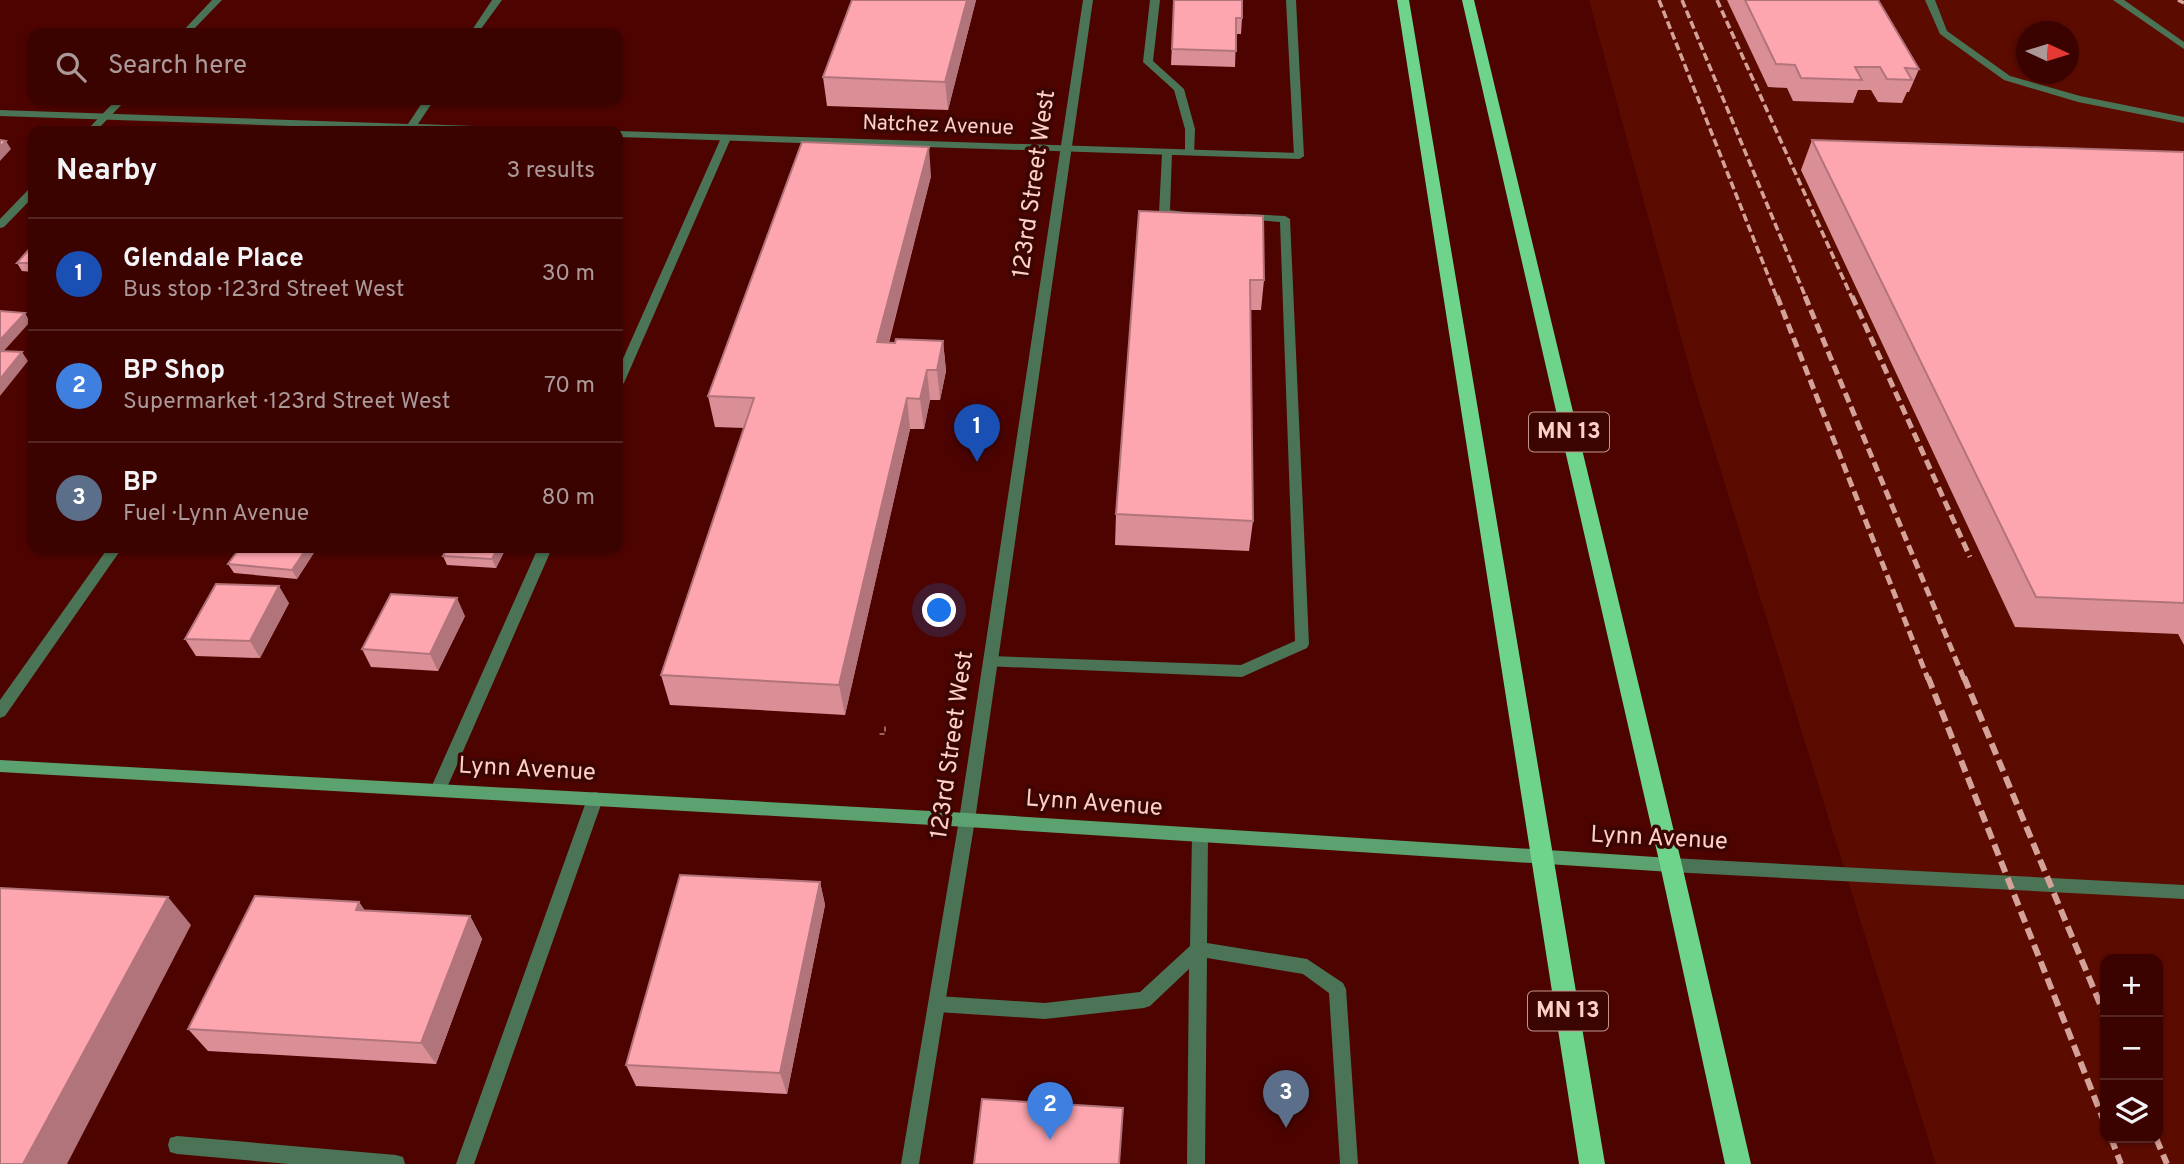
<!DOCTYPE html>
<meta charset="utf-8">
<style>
body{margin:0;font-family:Overpass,sans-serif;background:#410d0a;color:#f1f3f6}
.controls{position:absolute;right:21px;bottom:21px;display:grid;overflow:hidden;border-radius:14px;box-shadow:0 2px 5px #0004}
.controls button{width:63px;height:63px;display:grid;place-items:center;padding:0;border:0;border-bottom:2px solid #542522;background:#3a0300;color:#f1f3f6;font:35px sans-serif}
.compass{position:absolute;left:2016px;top:21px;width:63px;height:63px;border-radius:50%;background:#3a0300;box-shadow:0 2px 5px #0004;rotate:94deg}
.you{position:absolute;left:940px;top:611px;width:24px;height:24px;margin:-18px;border:5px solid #fff;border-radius:50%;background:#1a73e8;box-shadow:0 0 0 10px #1a73e833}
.badge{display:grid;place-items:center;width:46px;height:46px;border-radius:50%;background:#0f766e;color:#fff;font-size:23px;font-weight:700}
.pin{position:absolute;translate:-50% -58px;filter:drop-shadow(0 2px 4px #0008)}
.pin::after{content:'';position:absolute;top:37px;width:24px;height:21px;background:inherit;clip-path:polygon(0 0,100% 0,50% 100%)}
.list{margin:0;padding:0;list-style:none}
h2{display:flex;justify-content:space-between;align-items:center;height:91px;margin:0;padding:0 28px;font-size:30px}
h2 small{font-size:23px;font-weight:400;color:#ab9899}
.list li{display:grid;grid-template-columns:46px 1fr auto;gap:21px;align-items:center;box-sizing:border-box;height:112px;padding:0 28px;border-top:2px solid #542522}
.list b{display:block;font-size:26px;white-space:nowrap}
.list p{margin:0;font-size:23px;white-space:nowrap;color:#ab9899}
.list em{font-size:23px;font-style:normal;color:#ab9899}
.icon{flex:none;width:38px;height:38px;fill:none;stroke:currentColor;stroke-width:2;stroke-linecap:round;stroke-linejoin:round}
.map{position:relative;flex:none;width:2184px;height:1164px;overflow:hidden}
.search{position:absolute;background:#3a0300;box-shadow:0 2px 5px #0004;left:28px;top:28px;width:595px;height:77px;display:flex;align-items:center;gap:18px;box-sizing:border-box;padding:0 24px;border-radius:14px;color:#ab9899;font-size:26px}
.panel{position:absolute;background:#3a0300;box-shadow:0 2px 5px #0004;left:28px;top:126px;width:595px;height:427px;border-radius:14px}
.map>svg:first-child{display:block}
.built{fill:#5c0b01;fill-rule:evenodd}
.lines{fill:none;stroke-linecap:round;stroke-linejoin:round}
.path{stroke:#9e625b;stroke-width:5;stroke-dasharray:2 6;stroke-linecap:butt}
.service{fill:#4b7456;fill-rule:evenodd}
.minor{fill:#4b7456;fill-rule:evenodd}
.tertiary{fill:#4b7456;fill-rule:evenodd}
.secondary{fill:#5ca170;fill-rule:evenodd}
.trunk{fill:#6ed48c;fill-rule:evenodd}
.rail-far2{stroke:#d5a299;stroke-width:3.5;stroke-dasharray:8 3.5;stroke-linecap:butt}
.rail-far1{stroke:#d5a299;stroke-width:5;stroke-dasharray:10 5;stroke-linecap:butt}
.rail{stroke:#d5a299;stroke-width:6;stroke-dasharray:12 6;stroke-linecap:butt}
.wall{fill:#da8f97}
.shaded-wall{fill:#b2747b}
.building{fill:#fea6b0;stroke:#b2747b;stroke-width:2}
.labels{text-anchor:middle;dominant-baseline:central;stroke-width:7;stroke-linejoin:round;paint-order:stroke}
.far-street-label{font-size:21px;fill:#fed1c7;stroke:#3b0501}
.shield{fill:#3b0501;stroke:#c4948c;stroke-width:2}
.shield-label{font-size:23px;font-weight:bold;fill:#fed1c7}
.street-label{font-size:24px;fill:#fed1c7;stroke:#3b0501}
</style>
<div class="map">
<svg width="2184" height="1164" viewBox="0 0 2184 1164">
<rect width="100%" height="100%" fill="#4d0400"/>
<path class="built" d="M 1589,0 L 2184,0 L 2184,1164 L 1936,1164 L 1693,381 ZM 2026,32 L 2068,32 L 2068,74 L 2026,74 ZM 2105,959 L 2158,959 L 2158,1138 L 2105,1138 Z"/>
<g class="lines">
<path class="path" d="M 882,735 L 882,729 L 888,729"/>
<path class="service" d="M 212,0 L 222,0 L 190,33 L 181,33 Z
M 1150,0 L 1160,0 L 1153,61 L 1184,89 L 1195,129 L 1194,155 L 1186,155 L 1185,153 L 1185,129 L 1174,90 L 1143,62 Z
M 1286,0 L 1296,0 L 1304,156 L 1299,159 L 1294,156 Z
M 1925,0 L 1935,0 L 1947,31 L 2010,76 L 2080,96 L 2184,117 L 2184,123 L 2078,102 L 2004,80 L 1940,34 Z
M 2113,0 L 2124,0 L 2184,42 L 2184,49 Z
M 116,100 L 126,100 L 96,131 L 86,131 Z
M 726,135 L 731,138 L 624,383 L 618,387 L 618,370 L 721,138 Z
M 1167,150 L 1172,153 L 1170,210 L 1184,212 L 1184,216 C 1177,218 1164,218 1159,213 L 1162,153 Z
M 33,188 L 33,197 L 4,227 L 0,228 L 0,219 L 29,189 Z
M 1246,214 L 1285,216 L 1290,219 L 1309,644 L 1307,648 L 1242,677 L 985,666 L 983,662 L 985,658 L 990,656 L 1241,665 L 1295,641 L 1280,222 L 1242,219 L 1241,217 Z
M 538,548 L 552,548 L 446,790 L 444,795 L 438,796 L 432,795 L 430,790 Z
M 595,792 L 601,794 L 603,799 L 474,1164 L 456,1164 L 587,799 L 589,794 Z
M 1200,828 L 1206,830 L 1208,835 L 1207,943 L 1307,959 L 1343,983 L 1346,989 L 1358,1164 L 1340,1164 L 1329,993 L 1303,974 L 1207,958 L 1205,1164 L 1187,1164 L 1189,969 L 1150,1006 L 1144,1008 L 1045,1019 L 937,1012 L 931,1010 L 928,1004 L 931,998 L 937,996 L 1045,1003 L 1140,992 L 1190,946 L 1192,835 L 1194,830 Z
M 177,1136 L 396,1155 L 403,1157 L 405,1164 L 289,1164 L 177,1154 L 170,1152 L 168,1145 L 170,1138 Z"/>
<path class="minor" d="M 492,0 L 502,0 L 478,33 L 470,33 Z
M 424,100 L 434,100 L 418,124 L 534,128 L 539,131 L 403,131 L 404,130 L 0,116 L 0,110 L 408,124 Z
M 617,131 L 618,131 L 1299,153 L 1304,156 L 1299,159 L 618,137 Z
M 108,548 L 122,548 L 5,716 L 0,718 L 0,700 Z
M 1671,858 L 2184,885 L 2184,899 L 1671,872 L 1665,870 L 1663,865 L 1665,860 Z"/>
<path class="tertiary" d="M 1083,0 L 1093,0 L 975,820 L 919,1164 L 901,1164 L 959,820 Z"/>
<path class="secondary" d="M 0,760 L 967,813 L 1671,858 L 1677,860 L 1679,865 L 1677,870 L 1671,872 L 967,827 L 0,772 Z"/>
<path class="trunk" d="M 1397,0 L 1409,0 L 1605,1164 L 1579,1164 Z
M 1462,0 L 1474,0 L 1682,865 L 1751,1164 L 1725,1164 L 1660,865 Z"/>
<path class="rail-far2" d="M 1659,0 L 1777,298
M 1682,0 L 1806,298
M 1717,0 L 1852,298
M 2178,0 L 2184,3"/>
<path class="rail-far1" d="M 1777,296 L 1928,679
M 1805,296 L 1964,679
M 1852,296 L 1970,557"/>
<path class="rail" d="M 1928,677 L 2105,1124
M 1964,677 L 2105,1016
M 2111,1138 L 2121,1164
M 2156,1138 L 2167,1164"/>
</g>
<path class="wall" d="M 976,0 L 948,110 L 827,106 L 823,77 Z
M 1174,0 L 1242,18 L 1241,34 L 1236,34 L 1235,67 L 1171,65 Z
M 1727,0 L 1878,0 L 1919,69 L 1909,92 L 1907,92 L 1902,103 L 1878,102 L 1871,90 L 1858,90 L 1853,103 L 1793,101 L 1787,88 L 1768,87 Z
M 1812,140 L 2184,152 L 2184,645 L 2178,634 L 2015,627 L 1801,170 Z
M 931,176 L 889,343 L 943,341 L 946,371 L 940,400 L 930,400 L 924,429 L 910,429 L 845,715 L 670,705 L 661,675 L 744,428 L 715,427 L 708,396 Z
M 1139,211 L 1264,280 L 1261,310 L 1250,310 L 1253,521 L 1249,551 L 1115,545 L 1116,514 Z
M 33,245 L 33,272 L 22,271 L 17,263 Z
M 317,548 L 297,579 L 234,573 L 228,564 Z
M 447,548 L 506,548 L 496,568 L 447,565 L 443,556 Z
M 289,603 L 260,658 L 196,656 L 185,639 Z
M 465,616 L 438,671 L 371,667 L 362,649 Z
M 820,882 L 825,905 L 787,1094 L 636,1086 L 626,1065 Z
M 359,902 L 365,911 L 470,916 L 482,939 L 436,1064 L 208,1051 L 188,1029 Z"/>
<path class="shaded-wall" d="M 967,0 L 976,0 L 948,110 L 945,82 Z
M 6,141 L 11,149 L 0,161 L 0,147 Z
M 929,147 L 931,176 L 881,372 L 877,342 Z
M 25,313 L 30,322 L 2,353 L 0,351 L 0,340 Z
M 943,341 L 946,371 L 940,400 L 937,370 Z
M 22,352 L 28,361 L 0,396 L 0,379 Z
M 927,370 L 930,400 L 924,429 L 920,399 Z
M 907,398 L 910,429 L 845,715 L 839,685 Z
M 307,548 L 317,548 L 297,579 L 292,570 Z
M 498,548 L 506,548 L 496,568 L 492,559 Z
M 279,586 L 289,603 L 260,658 L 250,641 Z
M 457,598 L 465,616 L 438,671 L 430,654 Z
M 820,882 L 825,905 L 787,1094 L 780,1073 Z
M 168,897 L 191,925 L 67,1164 L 23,1164 Z
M 359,902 L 374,924 L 356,910 Z
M 470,916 L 482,939 L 436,1064 L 421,1043 Z"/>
<path class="building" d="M 852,0 L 967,0 L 945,82 L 823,77 Z
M 1174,0 L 1242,0 L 1242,18 L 1236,18 L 1236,51 L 1172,49 Z
M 1745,0 L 1878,0 L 1919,69 L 1905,68 L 1912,80 L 1887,79 L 1880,67 L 1855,67 L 1862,80 L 1801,78 L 1795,65 L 1776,64 Z
M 0,140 L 6,141 L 0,147 Z
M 1812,140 L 2184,152 L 2184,603 L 2036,597 Z
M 802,142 L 929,147 L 877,342 L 895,343 L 896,339 L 943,341 L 937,370 L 927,370 L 920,399 L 907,398 L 839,685 L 661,675 L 754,398 L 708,396 Z
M 1139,211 L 1263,216 L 1264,280 L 1250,280 L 1253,521 L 1116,514 Z
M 33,245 L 33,263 L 17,263 Z
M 0,311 L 25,313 L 0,340 Z
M 0,351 L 22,352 L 0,379 Z
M 240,548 L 307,548 L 292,570 L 228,564 Z
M 447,548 L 498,548 L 492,559 L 443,556 Z
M 216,584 L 279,586 L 250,641 L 185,639 Z
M 391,594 L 457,598 L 430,654 L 362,649 Z
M 680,875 L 820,882 L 780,1073 L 626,1065 Z
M 0,888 L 168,897 L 23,1164 L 0,1164 Z
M 255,896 L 359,902 L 356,910 L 470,916 L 421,1043 L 188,1029 Z
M 982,1099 L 1123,1108 L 1119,1164 L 974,1164 Z"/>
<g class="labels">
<g class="far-street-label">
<text transform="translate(938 126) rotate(2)">Natchez Avenue</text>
</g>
<g class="shield">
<rect x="1529" y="412.5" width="80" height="39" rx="5"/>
<rect x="1528" y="991.5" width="80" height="39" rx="5"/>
</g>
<g class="shield-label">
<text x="1569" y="432">MN 13</text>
<text x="1568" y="1011">MN 13</text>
</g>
<g class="street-label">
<text transform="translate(1035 184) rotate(-82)">123rd Street West</text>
<text transform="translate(953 745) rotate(-82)">123rd Street West</text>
<text transform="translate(527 770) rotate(3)">Lynn Avenue</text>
<text transform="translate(1094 804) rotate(4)">Lynn Avenue</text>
<text transform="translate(1659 839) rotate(3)">Lynn Avenue</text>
</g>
</g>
</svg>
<div class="controls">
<button>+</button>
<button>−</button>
<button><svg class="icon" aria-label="layers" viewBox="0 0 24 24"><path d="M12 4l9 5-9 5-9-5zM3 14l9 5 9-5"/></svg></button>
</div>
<svg class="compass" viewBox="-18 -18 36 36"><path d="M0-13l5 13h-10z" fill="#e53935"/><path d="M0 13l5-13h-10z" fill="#ab9899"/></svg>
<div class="you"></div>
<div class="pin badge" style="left:977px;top:462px;background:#1a4fb4">1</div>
<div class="pin badge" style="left:1050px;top:1140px;background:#3f7fe0">2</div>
<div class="pin badge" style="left:1286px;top:1128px;background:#5c6f8a">3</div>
<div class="search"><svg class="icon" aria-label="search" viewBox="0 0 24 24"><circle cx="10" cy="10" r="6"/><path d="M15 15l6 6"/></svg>Search here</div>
<section class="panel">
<h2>Nearby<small>3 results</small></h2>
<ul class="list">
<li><span class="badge" style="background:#1a4fb4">1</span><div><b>Glendale Place</b><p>Bus stop · 123rd Street West</p></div><em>30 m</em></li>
<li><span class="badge" style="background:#3f7fe0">2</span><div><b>BP Shop</b><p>Supermarket · 123rd Street West</p></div><em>70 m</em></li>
<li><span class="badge" style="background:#5c6f8a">3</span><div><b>BP</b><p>Fuel · Lynn Avenue</p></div><em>80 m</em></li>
</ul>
</section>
</div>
